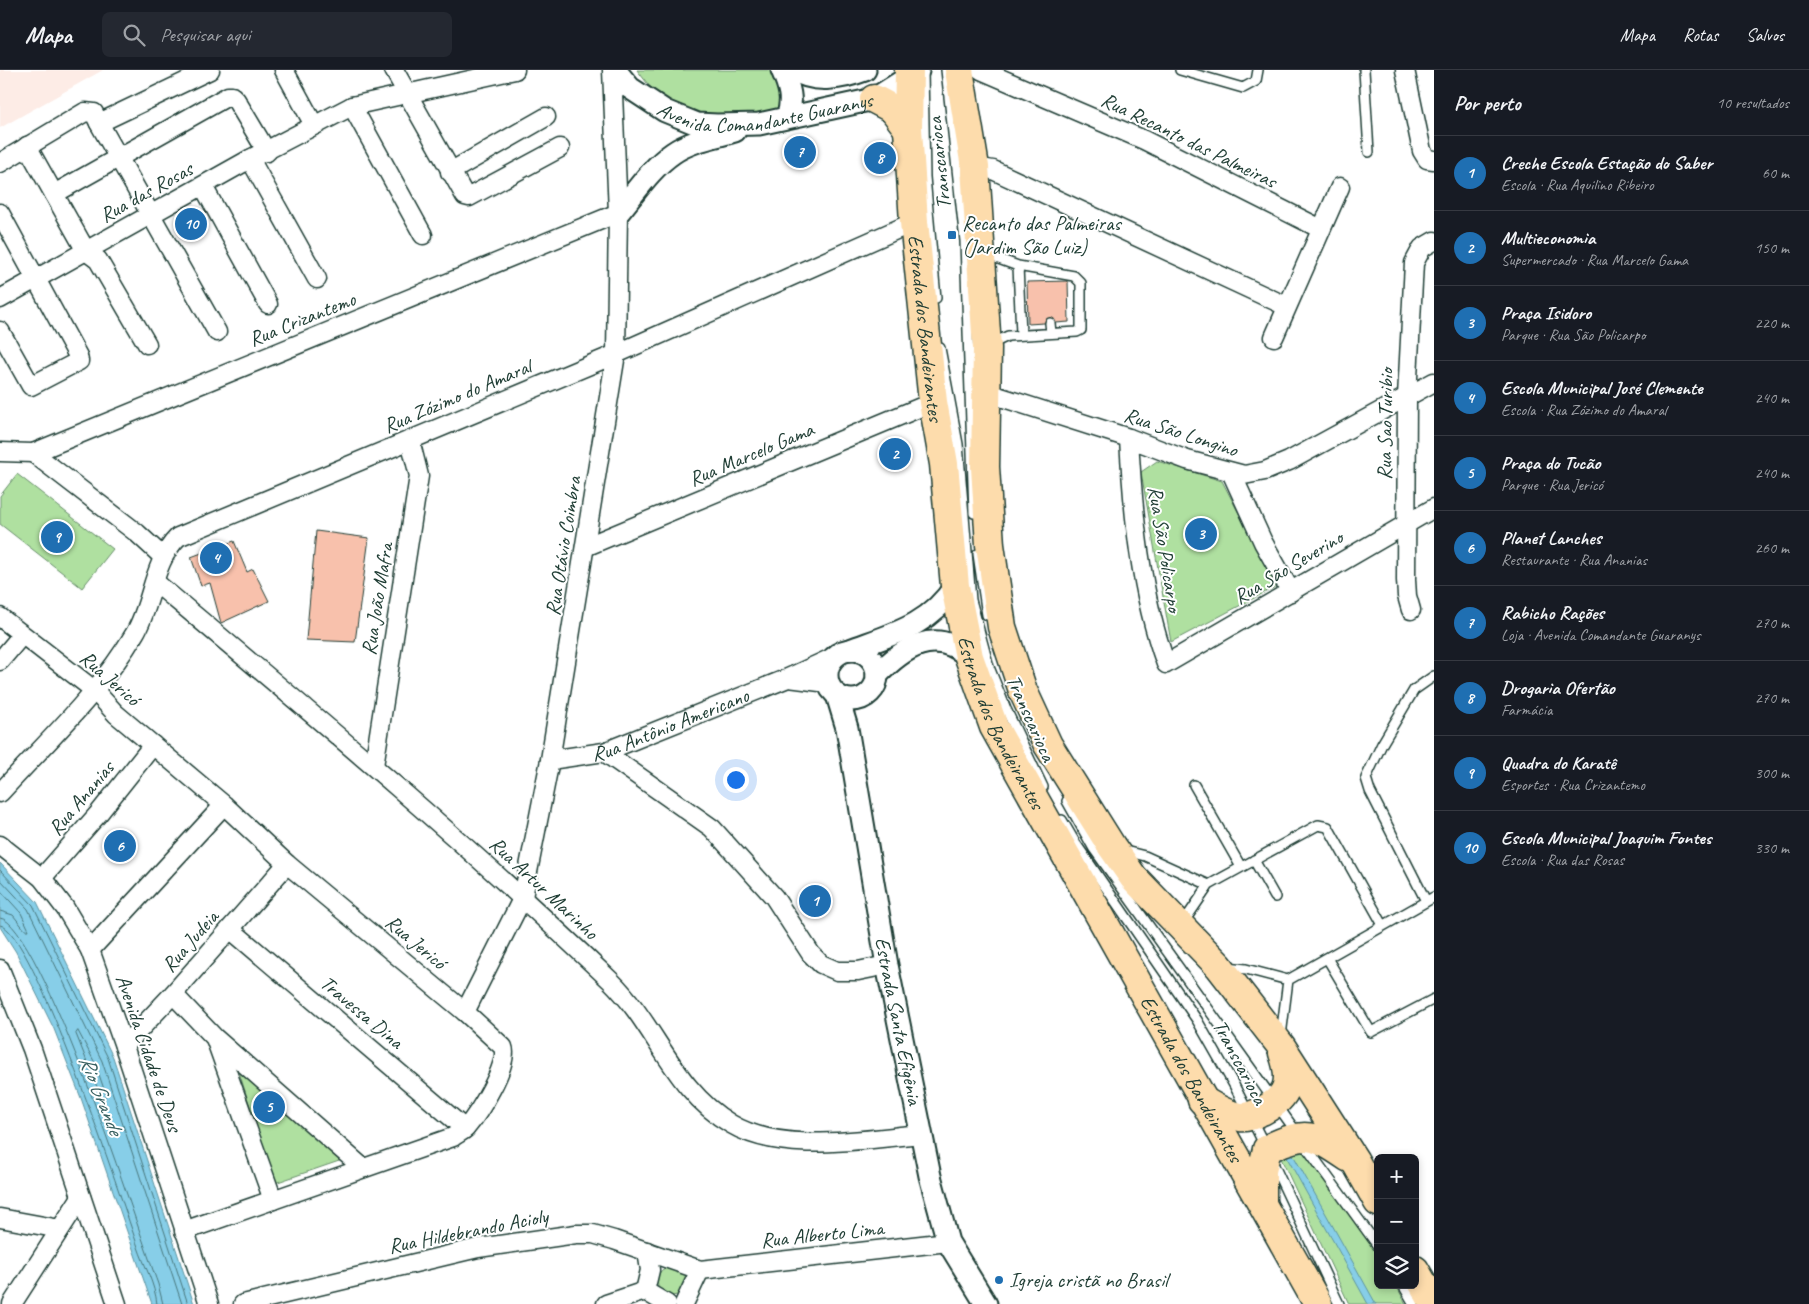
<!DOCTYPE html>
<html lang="pt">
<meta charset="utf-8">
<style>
body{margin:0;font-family:Caveat,sans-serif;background:#242831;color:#f1f3f6}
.controls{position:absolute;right:15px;bottom:15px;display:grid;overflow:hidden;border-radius:8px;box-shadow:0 2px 8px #0003}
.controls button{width:45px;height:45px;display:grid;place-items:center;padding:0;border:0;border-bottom:1px solid #363941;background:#171b24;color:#f1f3f6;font:25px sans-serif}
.you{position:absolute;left:735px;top:709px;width:18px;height:18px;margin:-12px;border:4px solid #fff;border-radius:50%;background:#1a73e8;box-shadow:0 0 0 8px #1a73e833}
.badge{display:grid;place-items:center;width:32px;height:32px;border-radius:50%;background:#1f6fb2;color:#fff;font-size:16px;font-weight:700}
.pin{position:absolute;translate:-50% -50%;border:2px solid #fff;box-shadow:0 1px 5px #0006}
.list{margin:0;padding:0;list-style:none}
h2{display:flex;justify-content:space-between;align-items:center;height:65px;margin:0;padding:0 20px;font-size:21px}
h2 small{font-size:16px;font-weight:400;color:#9ea1a6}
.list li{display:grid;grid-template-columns:32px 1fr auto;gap:15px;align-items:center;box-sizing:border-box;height:75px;padding:0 20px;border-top:1px solid #363941}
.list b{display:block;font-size:19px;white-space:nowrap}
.list p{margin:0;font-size:16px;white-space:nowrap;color:#9ea1a6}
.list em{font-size:16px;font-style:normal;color:#9ea1a6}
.icon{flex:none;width:28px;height:28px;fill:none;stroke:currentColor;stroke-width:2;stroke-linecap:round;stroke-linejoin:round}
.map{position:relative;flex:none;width:1434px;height:1234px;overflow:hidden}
header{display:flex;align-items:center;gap:30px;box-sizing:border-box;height:70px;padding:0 25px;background:#171b24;border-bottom:1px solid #363941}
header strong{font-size:24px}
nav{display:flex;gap:28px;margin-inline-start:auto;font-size:18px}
.search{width:350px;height:45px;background:#242831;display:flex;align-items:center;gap:12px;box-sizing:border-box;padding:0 18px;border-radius:8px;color:#9ea1a6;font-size:19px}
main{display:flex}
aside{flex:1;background:#171b24}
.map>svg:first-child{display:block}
.built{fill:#fdece6}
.green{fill:#afe0a0;stroke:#678e6a}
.water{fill:#87cee8;stroke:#5d94a0}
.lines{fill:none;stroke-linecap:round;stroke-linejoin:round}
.shore{stroke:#49777c;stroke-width:1}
.building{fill:#f8c1ac;stroke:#1f3d34}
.service-casing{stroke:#1f3d34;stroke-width:12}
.minor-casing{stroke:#1f3d34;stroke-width:21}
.tertiary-casing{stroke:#1f3d34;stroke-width:25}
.primary-casing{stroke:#1f3d34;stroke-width:31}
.service{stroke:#fff;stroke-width:9}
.minor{stroke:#fff;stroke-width:18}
.tertiary{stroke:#fff;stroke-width:21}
.primary{stroke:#fddcac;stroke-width:28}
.poi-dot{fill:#1f6fb2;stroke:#fff;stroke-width:2}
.labels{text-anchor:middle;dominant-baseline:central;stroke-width:4;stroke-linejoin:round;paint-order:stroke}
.street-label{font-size:21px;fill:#1f3d34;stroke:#fff}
.poi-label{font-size:21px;fill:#1f3d34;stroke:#fff;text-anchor:start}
.water-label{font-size:22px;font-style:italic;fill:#396161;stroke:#fff}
</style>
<header>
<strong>Mapa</strong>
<div class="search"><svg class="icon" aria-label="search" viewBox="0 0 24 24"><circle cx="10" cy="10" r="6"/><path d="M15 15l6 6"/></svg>Pesquisar aqui</div>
<nav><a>Mapa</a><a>Rotas</a><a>Salvos</a></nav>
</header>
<main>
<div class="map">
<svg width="1434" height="1234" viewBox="0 0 1434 1234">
<rect width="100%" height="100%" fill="#fff"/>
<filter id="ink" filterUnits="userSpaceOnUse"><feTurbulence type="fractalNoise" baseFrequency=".02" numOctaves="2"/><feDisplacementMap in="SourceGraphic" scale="10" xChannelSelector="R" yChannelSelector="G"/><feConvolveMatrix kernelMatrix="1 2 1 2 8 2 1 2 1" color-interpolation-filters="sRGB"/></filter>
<g filter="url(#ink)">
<path class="built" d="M 0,0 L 103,0 L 0,58 Z"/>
<path class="green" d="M 637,0 L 777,0 L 781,44 L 693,45 L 661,31 Z
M 1157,391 L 1222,411 L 1277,516 L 1171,572 L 1141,402 Z
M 17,404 L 113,479 L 82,518 L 0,454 L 0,426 Z
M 233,984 L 342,1090 L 275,1113 Z
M 1296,1071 L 1378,1185 L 1378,1215 L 1396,1215 L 1406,1234 L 1349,1234 L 1279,1084 Z
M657 1211a15 15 0 1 1 30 0a15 15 0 1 1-30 0Z"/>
<path class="water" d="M 0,793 L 37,832 L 113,987 L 194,1234 L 152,1234 L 81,1028 L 54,959 L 16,882 L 0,857 Z
M 1291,1081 L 1376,1234 L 1368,1234 L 1285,1084 Z"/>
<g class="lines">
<path class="shore" d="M 0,800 L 33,835 L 108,988 L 188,1234
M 0,809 L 28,839 L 102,991 L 182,1234
M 0,820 L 21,843 L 29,860 L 25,860 L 13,845 L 0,841
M 0,848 C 40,851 140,1166 158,1214 L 163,1234
M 0,855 C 33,858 123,1135 138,1177 C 144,1195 155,1214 157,1234
M 78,961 L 95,993 L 106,1025 L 104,1028 L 101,1027 L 76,964 Z"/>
</g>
<path class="building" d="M 1068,211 L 1069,252 L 1056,253 L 1050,247 L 1044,253 L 1028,254 L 1027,212 Z
M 316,461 L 369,468 L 355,572 L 306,570 Z
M 234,471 L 247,502 L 253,499 L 269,531 L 221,553 L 210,513 L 201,516 L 191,487 Z"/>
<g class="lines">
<g class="service-casing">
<path id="service" d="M 923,0 L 925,107 L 936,228
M 946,0 L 965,171 L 974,443
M 1180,0 L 1243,18 L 1256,11 L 1258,0
M 1364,0 L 1369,82
M 985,184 L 1018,196 L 1074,206 L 1081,213 L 1081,260 L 1077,262 L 1008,266 L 991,274
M 1018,196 L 1021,264
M 1050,253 L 1051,263
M 940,278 L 958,374 L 971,530 L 989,597 L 1006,639 L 1043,717
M 978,484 L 987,545
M 1194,715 L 1241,797
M 1067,731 L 1094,779 L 1297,1063
M 1062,750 L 1076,774 L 1197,950 L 1234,1015 L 1266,1078
M 1121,780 L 1145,786 L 1209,815
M 1254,790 L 1275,827
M 1426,831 L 1370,721 L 1366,708 L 1382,674 L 1414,620 L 1434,606
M 1183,853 L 1209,815 L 1318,755 L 1328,757 L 1383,855
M 1327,888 L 1371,962 L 1434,929
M 1227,897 L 1246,899 L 1288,910 L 1434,827
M 1281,966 L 1288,910
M 1304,1074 L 1378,1176
M 1271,1089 L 1339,1234
M 1403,1215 L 1414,1234"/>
</g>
<g class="minor-casing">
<g id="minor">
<path d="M 284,0 L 314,55"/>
<path d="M 394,0 L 465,126 L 469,127 L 560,78"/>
<path d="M 981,0 L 1144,70 L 1321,159"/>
<path d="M 1405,0 L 1422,81 L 1427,89 L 1434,90"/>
<path d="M 352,36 L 423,165"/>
<path d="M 99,53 L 217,262"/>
<path d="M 27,76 L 86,181 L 98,190 L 147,274"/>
<path d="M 250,89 L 317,209"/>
<path d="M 0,93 L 85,42 L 94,43 L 99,53 L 210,0"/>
<path d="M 975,97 L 993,100 L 1286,236"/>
<path d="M 450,102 L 546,47"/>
<path d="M 203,116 L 268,234"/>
<path d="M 54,124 L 228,26 L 232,26 L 236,30 L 267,82"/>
<path d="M 0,143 L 78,286 L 79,291 L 31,316 L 0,261"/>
<path d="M 0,229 L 250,89 L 352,36 L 515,0"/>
<path d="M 1274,267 L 1340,117"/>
<path d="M 988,323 L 1129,368 L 1187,390 L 1244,405 L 1265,401 L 1289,391 L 1434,312"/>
<path d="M 1129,368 C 1133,444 1140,522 1166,594 L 1434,438"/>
<path d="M 0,382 L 33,383 L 618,143"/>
<path d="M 33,383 L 137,463 L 162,486"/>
<path d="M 1231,402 L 1263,472 L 1291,522"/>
<path d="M 585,477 L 933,332"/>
<path d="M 155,512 C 310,642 465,771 611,911 C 656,955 674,1021 731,1054 C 783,1085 863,1069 921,1064"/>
<path d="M 1411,540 L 1407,526 L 1406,510 L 1407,327 L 1414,193 L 1422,178 L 1434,171"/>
<path d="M 0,547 L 94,620 L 116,644 L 224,735 L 287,794 L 465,942 L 503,977 C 510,994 478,1044 466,1058 C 462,1062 457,1064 453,1067 L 184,1161"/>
<path d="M 0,591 L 22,565"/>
<path d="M 789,608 L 828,613"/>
<path d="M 604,682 L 712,758 L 774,827 L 811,884 L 821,894 L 837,901 L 858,901 L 887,895"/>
<path id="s1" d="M 550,690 L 604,682 L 788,608 L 836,586"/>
<path d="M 374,696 L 419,406 L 410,370"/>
<path d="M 0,723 C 46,672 100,623 135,563 C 153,533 152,493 178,467 L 616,284 L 914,152"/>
<path d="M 0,775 L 42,808 L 65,838 L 90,880 L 124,976 L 209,1234"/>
<path d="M 42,808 L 99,743 L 153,675"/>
<path d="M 230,859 L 465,1059"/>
<path d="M 90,880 L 224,735"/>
<path d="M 0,899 L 32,979 L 117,1234"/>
<path d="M 173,924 L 215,968 L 363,1098"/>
<path d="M 465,942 L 523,827 L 550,690 L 616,284 L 618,143 L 612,0"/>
<path d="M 216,971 L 273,1130"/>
<path d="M 124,976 L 173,924 L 287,794"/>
<path d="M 0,1148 L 60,1159"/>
<path d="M 645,1221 L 650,1200 L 647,1181"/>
<path d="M 12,1234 L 81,1127"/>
<path d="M 243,1234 L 478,1178 L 576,1164 L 593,1164 L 614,1170 L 700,1200 L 948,1172"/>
<path d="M 606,1234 L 645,1221 L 667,1234"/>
<path d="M 684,1234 L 700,1200"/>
</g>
</g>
<g class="tertiary-casing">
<g id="tertiary">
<path id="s2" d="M 615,0 L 630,18 L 665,41 L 697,54 L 717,55 L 759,54 L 874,29 L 918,1"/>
<path d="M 782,0 C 789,16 794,30 787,47"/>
<path d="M 794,0 C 814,14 844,8 865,0"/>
<path d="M 618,143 C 635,123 651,98 673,83 C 690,71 714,67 735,61"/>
<path d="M 850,580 C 893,564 929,556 955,516"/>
<circle cx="852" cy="605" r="25"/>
<path d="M 877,605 C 903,578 935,556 969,587"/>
<path id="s3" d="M 837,625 L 847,658 L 887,895 L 930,1106 L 948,1172 L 986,1234"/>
</g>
</g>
<g class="primary-casing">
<g id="primary">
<path id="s4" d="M 909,0 L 908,59 L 914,152 L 933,332 L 944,394 L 955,516 L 969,587 L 994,657 L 1318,1234"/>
<path d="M 959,0 L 975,97 L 987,278 L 985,397 L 990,475 L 1002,557 L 1023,621 L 1048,675 L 1112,777 L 1133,807 L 1219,896 L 1281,976 L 1355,1091 L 1378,1132"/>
<path d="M 874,29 L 893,39 L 908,59"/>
<path d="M 1202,1030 C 1214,1037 1226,1045 1240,1047 C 1249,1048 1255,1044 1262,1041 C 1289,1027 1293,1011 1283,983"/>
<path d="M 1262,1132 L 1262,1101 L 1267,1079 C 1306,1060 1314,1064 1349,1088"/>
<path d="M 1415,1200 L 1434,1233"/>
</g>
</g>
<use href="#service" class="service"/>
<use href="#minor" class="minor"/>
<use href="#tertiary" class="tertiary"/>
<use href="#primary" class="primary"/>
</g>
</g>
<g class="poi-dot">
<rect x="947" y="160" width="10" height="10" rx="2.5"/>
<circle cx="999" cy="1210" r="5"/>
</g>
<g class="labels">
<g class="street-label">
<text stroke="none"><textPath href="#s2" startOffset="168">Avenida Comandante Guaranys</textPath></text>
<text transform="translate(1189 70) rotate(26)">Rua Recanto das Palmeiras</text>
<text transform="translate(939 93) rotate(-96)">Transcarioca</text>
<text transform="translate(146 122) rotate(-29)">Rua das Rosas</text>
<text transform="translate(302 249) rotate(-22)">Rua Crizantemo</text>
<text stroke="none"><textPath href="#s4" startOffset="259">Estrada dos Bandeirantes</textPath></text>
<text transform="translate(457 326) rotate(-23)">Rua Zózimo do Amaral</text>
<text transform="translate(1385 354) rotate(-89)">Rua Sao Turibio</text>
<text transform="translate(1181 362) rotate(18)">Rua São Longino</text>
<text transform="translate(751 384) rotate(-23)">Rua Marcelo Gama</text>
<text transform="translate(563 476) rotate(-81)">Rua Otávio Coimbra</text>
<text transform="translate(1165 479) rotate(81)">Rua São Policarpo</text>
<text transform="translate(1288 497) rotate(-31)">Rua São Severino</text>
<text transform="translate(377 529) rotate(-81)">Rua João Mafra</text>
<text transform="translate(110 608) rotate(41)">Rua Jericó</text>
<text transform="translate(1031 648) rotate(66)">Transcarioca</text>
<text stroke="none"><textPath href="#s4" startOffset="664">Estrada dos Bandeirantes</textPath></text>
<text stroke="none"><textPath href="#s1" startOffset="126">Rua Antônio Americano</textPath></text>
<text transform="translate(81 728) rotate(-50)">Rua Ananias</text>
<text transform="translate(544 818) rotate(43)">Rua Artur Marinho</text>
<text transform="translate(190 871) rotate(-49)">Rua Judeia</text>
<text transform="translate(416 872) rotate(40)">Rua Jericó</text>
<text transform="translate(362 942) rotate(40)">Travessa Dina</text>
<text stroke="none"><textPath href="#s3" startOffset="332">Estrada Santa Efigênia</textPath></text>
<text transform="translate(149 983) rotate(71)">Avenida Cidade de Deus</text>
<text transform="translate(1240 992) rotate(62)">Transcarioca</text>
<text stroke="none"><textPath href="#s4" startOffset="1069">Estrada dos Bandeirantes</textPath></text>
<text transform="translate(468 1161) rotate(-11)">Rua Hildebrando Acioly</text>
<text transform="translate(822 1164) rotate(-6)">Rua Alberto Lima</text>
</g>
<g class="poi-label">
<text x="962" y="153">Recanto das Palmeiras<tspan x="962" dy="24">(Jardim São Luiz)</tspan></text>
<text x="1009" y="1210">Igreja cristã no Brasil</text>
</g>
<g class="water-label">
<text transform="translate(101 1025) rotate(68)">Rio Grande</text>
</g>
</g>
</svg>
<div class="controls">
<button>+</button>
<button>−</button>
<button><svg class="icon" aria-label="layers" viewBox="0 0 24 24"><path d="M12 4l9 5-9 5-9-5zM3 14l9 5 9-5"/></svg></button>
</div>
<div class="you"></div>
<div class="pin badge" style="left:815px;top:831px">1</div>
<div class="pin badge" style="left:895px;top:384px">2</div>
<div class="pin badge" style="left:1201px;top:464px">3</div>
<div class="pin badge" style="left:216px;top:488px">4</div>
<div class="pin badge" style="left:269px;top:1037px">5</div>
<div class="pin badge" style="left:120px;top:776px">6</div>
<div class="pin badge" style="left:800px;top:82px">7</div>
<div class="pin badge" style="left:880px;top:88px">8</div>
<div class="pin badge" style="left:57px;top:467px">9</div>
<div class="pin badge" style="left:191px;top:154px">10</div>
</div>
<aside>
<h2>Por perto<small>10 resultados</small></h2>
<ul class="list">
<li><span class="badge">1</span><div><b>Creche Escola Estação do Saber</b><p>Escola · Rua Aquilino Ribeiro</p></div><em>60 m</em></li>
<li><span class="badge">2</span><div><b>Multieconomia</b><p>Supermercado · Rua Marcelo Gama</p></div><em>150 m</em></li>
<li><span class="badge">3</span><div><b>Praça Isidoro</b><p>Parque · Rua São Policarpo</p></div><em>220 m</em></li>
<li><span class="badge">4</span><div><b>Escola Municipal José Clemente</b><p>Escola · Rua Zózimo do Amaral</p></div><em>240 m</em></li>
<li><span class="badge">5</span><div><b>Praça do Tucão</b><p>Parque · Rua Jericó</p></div><em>240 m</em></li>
<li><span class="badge">6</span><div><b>Planet Lanches</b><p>Restaurante · Rua Ananias</p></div><em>260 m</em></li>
<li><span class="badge">7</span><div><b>Rabicho Rações</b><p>Loja · Avenida Comandante Guaranys</p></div><em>270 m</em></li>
<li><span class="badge">8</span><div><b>Drogaria Ofertão</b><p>Farmácia</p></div><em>270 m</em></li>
<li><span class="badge">9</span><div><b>Quadra do Karatê</b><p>Esportes · Rua Crizantemo</p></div><em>300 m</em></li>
<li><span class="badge">10</span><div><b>Escola Municipal Joaquim Fontes</b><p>Escola · Rua das Rosas</p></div><em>330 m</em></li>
</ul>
</aside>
</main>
